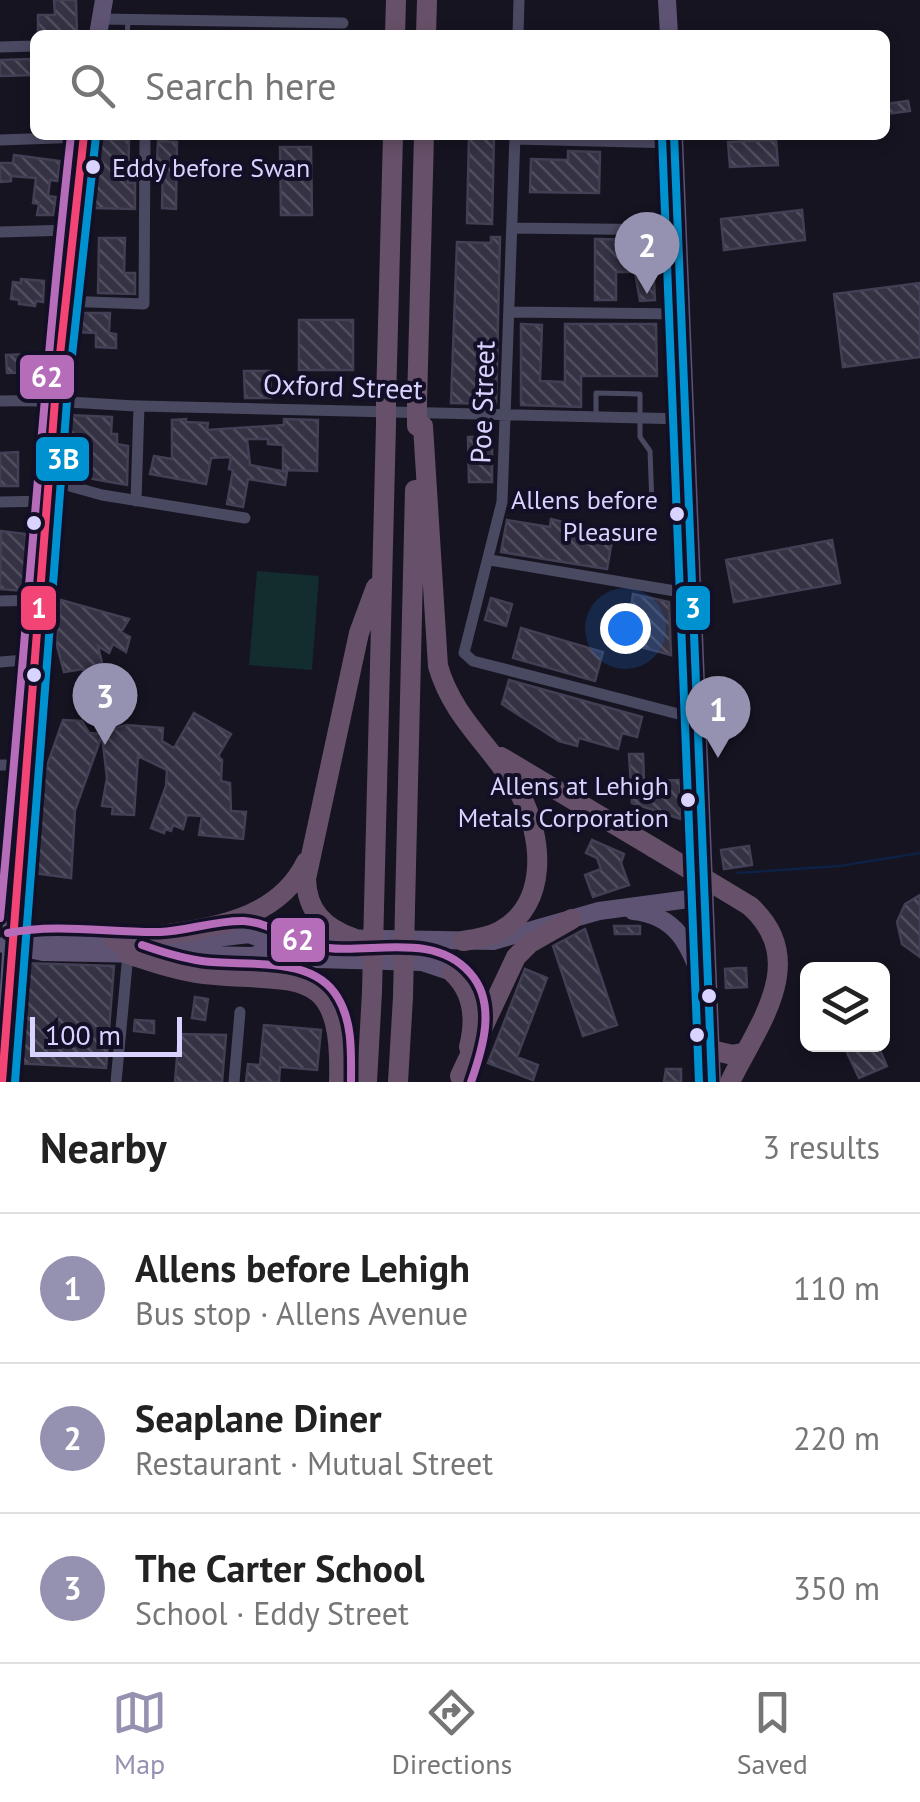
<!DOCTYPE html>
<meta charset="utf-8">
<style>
body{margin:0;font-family:"PT Sans",sans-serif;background:#f2f2f2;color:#222}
.controls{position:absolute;right:30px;bottom:30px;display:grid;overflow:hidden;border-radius:15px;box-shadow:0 5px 15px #0003}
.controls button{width:90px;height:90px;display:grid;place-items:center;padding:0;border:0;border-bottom:2px solid #e0e0e0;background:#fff;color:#222;font:50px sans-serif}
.scale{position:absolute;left:30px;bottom:25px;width:152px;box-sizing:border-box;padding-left:10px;border:5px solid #d9d4ff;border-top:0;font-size:28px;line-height:35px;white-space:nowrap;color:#d9d4ff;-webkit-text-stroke:8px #130f26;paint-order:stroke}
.you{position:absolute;left:625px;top:628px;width:35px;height:35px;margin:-25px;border:8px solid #fff;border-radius:50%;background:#1a73e8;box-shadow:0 0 0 15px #1a73e833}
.badge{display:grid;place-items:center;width:65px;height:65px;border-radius:50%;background:#9591b1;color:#fff;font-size:32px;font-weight:700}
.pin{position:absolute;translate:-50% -82px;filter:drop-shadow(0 2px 5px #0008)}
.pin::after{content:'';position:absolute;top:52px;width:35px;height:30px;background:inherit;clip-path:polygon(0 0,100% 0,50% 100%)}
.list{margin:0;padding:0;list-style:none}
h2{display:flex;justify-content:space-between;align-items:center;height:130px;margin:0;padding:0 40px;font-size:42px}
h2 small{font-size:32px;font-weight:400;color:#767676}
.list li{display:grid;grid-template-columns:65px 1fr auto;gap:30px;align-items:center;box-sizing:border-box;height:150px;padding:0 40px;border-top:2px solid #e0e0e0}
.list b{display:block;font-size:38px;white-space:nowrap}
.list p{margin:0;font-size:32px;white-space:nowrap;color:#767676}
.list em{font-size:32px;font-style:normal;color:#767676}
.icon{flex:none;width:55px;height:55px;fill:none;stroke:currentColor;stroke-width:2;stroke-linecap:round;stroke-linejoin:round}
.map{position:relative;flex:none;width:920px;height:1082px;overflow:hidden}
.search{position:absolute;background:#fff;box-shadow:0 5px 15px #0003;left:30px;right:30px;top:30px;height:110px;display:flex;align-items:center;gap:25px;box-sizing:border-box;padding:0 35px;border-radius:15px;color:#767676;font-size:38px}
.sheet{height:580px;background:#fff}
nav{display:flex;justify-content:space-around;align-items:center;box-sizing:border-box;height:140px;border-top:2px solid #e0e0e0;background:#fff;font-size:28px;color:#767676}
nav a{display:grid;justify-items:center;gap:5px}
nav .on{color:#9591b1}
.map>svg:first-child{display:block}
.garden{fill:#132c2d}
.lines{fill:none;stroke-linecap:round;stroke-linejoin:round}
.stream{stroke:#0d2144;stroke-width:2.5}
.building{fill:url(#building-back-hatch);stroke:#433f54;stroke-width:2.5}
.service{stroke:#4a4962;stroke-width:5}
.minor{stroke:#4a4962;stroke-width:11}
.secondary{stroke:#575674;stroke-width:15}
.primary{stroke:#5e5373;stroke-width:18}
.motorway{stroke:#67516a;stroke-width:20}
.motorway-bridge{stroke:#67516a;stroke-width:20}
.bus-1-casing{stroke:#130f26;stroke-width:15}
.bus-2-casing{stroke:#130f26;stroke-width:15}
.bus-3-casing{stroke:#130f26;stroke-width:15}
.bus-4-casing{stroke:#130f26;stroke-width:15}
.bus-1{stroke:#f24576;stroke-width:8}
.bus-2{stroke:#0092d0;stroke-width:8}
.bus-3{stroke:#b56db9;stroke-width:8}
.bus-4{stroke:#0092d0;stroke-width:8}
.bus-dot{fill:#d9d4ff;stroke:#130f26;stroke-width:4}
.labels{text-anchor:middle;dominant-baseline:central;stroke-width:8;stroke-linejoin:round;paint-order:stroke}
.bus-label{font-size:26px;fill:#d9d4ff;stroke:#130f26;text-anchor:end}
.street-label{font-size:28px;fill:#d9d4ff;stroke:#130f26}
.line-badge{stroke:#130f26;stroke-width:4}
.badge-label{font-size:28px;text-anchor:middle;font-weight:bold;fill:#fff}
</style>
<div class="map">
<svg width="920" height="1082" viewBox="0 0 920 1082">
<defs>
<pattern id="building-back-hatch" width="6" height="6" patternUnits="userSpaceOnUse" patternTransform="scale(2.5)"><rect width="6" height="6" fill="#343243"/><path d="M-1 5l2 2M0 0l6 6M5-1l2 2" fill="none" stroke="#514f5f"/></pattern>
</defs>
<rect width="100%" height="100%" fill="#161421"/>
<path class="garden" d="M 257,571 L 319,576 L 312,670 L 249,665 Z"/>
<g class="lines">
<path class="stream" d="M 737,873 L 839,866 L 920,853"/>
</g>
<path class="building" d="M 54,0 L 76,0 L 77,35 L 38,31 L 38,15 L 55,15 Z
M 31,59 L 35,60 L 35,75 L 0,76 L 0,60 Z
M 908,101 L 910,111 L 885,114 L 885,104 Z
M 469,135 L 494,135 L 492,224 L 467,223 Z
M 96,139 L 129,140 L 128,183 L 135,183 L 135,209 L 93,208 Z
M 776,140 L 778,165 L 730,167 L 728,142 Z
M 158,141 L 177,142 L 176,209 L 162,208 L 163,166 L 157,163 Z
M 280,147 L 311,147 L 312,215 L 281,215 Z
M 568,151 L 600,152 L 599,193 L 530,192 L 531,159 L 568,160 Z
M 14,155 L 60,161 L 58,181 L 50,180 L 48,196 L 56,197 L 53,215 L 37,215 L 39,204 L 33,203 L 36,178 L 11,176 L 11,181 L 0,182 L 0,163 L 13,163 Z
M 802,210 L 805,240 L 724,250 L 721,219 Z
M 491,237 L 500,237 L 496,404 L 451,403 L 457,242 L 491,243 Z
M 99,238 L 125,238 L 124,273 L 135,273 L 135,294 L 98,293 Z
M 595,239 L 652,240 L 655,300 L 640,301 L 635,272 L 616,272 L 616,300 L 595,300 Z
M 21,279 L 44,281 L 43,302 L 36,301 L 35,306 L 19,304 L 19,300 L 11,299 L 13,282 L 21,283 Z
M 920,283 L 920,357 L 843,367 L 834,294 Z
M 81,313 L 110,313 L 109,333 L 116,334 L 116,348 L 96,347 L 96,333 L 76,332 L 76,319 Z
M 299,320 L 353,320 L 353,370 L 299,370 Z
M 521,324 L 542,325 L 540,381 L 565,382 L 565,324 L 656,324 L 657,376 L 581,376 L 581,407 L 521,405 Z
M 32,354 L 32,361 L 47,360 L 46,372 L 7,373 L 6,355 Z
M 244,371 L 270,371 L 271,398 L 245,398 Z
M 68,415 L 112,417 L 111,434 L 117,434 L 117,444 L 128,446 L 127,485 L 65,474 Z
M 186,419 L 186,422 L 208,423 L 207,430 L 284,425 L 284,419 L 318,420 L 317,471 L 283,470 L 283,445 L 268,444 L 268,439 L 247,439 L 250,465 L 287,472 L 285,485 L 248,479 L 243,507 L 227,504 L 233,470 L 229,469 L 231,457 L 211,458 L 206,484 L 150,474 L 154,456 L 172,459 L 172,420 Z
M 468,437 L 492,437 L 492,482 L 469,482 Z
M 18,452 L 18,486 L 0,486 L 0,453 Z
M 551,519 L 613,535 L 607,569 L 501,552 L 507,520 L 550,527 Z
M 1,531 L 26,534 L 24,591 L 0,589 Z
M 832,540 L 840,583 L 734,602 L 726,560 Z
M 633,594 L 669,602 L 671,655 L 626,643 Z
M 491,598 L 512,604 L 506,626 L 485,620 Z
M 61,600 L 129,619 L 121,632 L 130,637 L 126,652 L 113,644 L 109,653 L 98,646 L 104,671 L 85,675 L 83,669 L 64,672 L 56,642 Z
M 521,628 L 603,652 L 595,681 L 513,658 Z
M 509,680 L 642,717 L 637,737 L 622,733 L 618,749 L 579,738 L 577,746 L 559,741 L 502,704 Z
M 194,713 L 231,734 L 218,756 L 222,760 L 221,781 L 230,783 L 231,811 L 246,812 L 243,839 L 199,835 L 202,816 L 187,815 L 183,829 L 173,825 L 171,831 L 165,829 L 164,833 L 151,828 L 166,786 L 167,770 L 138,756 L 134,815 L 112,814 L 113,807 L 102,806 L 107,778 L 102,735 L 75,810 L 71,878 L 33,873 L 41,783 L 63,720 L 82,721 L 89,733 L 105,734 L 107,730 L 126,725 L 163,728 L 162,741 L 174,748 Z
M 629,754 L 643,754 L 644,781 L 680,780 L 681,819 L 632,803 Z
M 592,840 L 624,854 L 621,863 L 629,885 L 593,897 L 585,875 L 601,869 L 597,858 L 586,853 Z
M 749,846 L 752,865 L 724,869 L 721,850 Z
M 920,895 L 920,957 L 902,944 L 897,922 L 905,904 Z
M 614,926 L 640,926 L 640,934 L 615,934 Z
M 585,929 L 617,1025 L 583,1036 L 553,946 Z
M 23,963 L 114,966 L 106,1068 L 14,1063 Z
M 739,968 L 746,968 L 747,987 L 726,988 L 725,969 Z
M 525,969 L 547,978 L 517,1057 L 538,1065 L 533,1080 L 488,1063 Z
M 195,997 L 208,999 L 205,1020 L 192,1018 Z
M 135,1020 L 154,1021 L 154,1033 L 134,1031 Z
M 264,1025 L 321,1030 L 317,1070 L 280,1067 L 279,1082 L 246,1082 L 248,1064 L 260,1065 Z
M 179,1034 L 226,1035 L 222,1082 L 175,1082 Z
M 843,1044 L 877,1044 L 887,1066 L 859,1078 Z
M 666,1069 L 681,1069 L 681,1082 L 664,1082 Z"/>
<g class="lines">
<path class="service" d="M 127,35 L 128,22
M 596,414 L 596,393 L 640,394 L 640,437 L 650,451 L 652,505"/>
<path class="minor" d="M 101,19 L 343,23
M 518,35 L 519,0
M 0,47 L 35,46
M 515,135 L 502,502 L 464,653 L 473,661 L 698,719
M 515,139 L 675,143
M 0,140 L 84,137
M 512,228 L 679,230
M 0,232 L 71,230
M 64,301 L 144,304 L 145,135
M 510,312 L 683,314
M 0,401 C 47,399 93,404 139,406 L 685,419
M 48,480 L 102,495 L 245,518
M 136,501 L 139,406
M 0,502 L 47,501
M 490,560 L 693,594
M 0,601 L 41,600
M 0,662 L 37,659
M 0,765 L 26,765
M 116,1082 L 128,954
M 234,1082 L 240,1012"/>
<path class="secondary" d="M 0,945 L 10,945 L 2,1082"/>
<path class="primary" d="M 667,0 L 669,35
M 98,35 L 104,0
M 674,135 L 712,1082
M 633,911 C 677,915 690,946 703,983
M 21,942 L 36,939 L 129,942
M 165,944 L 249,934 L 317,959 L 422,962 L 452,972
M 10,945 L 35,680 L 61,336 L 84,135
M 10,945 L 43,952 L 252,956 L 330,938 L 493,941 L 599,911 L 704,897"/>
<path class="motorway" d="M 395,35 L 396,0
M 426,35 L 427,0
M 386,402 L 393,135
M 417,403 L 424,135
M 423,426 L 438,666 C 453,719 494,748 520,794 C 543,837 549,904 500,931 C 489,937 476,939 463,941
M 501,757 L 654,848
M 374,907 L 386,424
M 405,908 L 415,490
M 353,938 C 324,928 307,911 306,879 L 359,633 L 376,587
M 115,941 C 182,930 272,932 306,862
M 128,954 C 152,962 178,971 204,974 C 296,984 343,960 339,1082
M 452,972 C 474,992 476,1019 469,1047
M 711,1050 L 733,1055 L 746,1052
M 460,1076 L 516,957 L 530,943 L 572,919
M 367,1082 L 372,992
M 398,1082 L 403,997
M 730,1082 C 757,1026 811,961 750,906"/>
<path class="motorway-bridge" d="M 386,424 L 386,402
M 417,426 L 417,403
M 654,848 L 750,906
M 372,992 L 374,907
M 403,997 L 405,908"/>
<g class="bus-1-casing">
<path id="bus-1" d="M 2,1082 L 55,400 L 84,135"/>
</g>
<g class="bus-2-casing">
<path id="bus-2" d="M 662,136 L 699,1082
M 15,1082 L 67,401 L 96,136"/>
</g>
<g class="bus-3-casing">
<path id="bus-3" d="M 0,918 C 25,657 42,395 71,135
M 8,933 C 59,923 109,933 160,932 C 188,931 216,920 244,921 C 271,923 290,940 316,946 C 364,957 432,929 470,973 C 497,1003 483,1048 471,1082
M 142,945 C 162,952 181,958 202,961 C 245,967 313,954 338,998 C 353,1023 351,1054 351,1082"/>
</g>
<g class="bus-4-casing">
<path id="bus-4" d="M 674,135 L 712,1082"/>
</g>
<use href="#bus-1" class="bus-1"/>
<use href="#bus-2" class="bus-2"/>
<use href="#bus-3" class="bus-3"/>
<use href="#bus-4" class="bus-4"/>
</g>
<g class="bus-dot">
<circle cx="93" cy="167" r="9"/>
<circle cx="677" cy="514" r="9"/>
<circle cx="34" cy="523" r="9"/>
<circle cx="34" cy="675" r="9"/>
<circle cx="688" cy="800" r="9"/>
<circle cx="709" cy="996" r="9"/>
<circle cx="697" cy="1035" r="9"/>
</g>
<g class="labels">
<g class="bus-label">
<text x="112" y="167" text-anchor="start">Eddy before Swan</text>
<text x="658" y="499">Allens before<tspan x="658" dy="32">Pleasure</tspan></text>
<text x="669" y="785">Allens at Lehigh<tspan x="669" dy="32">Metals Corporation</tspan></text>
</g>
<g class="street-label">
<text transform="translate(343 386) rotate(2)">Oxford Street</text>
<text transform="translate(482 402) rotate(-88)">Poe Street</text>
</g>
</g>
<g class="line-badge">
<rect x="18" y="353" width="58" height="48" rx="10" fill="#b56db9"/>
<rect x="34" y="435" width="57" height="48" rx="10" fill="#0092d0"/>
<rect x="19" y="584" width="39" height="48" rx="10" fill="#f24576"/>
<rect x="674" y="584" width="38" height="48" rx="10" fill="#0092d0"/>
<rect x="269" y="916" width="58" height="48" rx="10" fill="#b56db9"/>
</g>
<g class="badge-label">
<text x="47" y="387">62</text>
<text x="63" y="469">3B</text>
<text x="39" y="618">1</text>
<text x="693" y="618">3</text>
<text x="298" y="950">62</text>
</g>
</svg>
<div class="controls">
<button><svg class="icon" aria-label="layers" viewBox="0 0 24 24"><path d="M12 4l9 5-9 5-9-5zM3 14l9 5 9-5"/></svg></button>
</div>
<div class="scale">100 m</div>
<div class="you"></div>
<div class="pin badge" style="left:718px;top:758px">1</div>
<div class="pin badge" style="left:647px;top:294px">2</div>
<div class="pin badge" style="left:105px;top:745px">3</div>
<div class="search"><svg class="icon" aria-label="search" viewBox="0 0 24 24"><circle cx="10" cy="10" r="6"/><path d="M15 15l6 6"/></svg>Search here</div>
</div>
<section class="sheet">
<h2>Nearby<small>3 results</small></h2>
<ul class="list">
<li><span class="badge">1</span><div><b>Allens before Lehigh</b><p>Bus stop · Allens Avenue</p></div><em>110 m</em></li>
<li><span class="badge">2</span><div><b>Seaplane Diner</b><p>Restaurant · Mutual Street</p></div><em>220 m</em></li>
<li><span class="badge">3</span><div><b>The Carter School</b><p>School · Eddy Street</p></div><em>350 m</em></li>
</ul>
</section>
<nav>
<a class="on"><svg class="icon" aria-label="map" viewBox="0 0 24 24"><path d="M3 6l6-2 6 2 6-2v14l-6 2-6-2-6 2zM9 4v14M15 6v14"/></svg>Map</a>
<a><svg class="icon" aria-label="directions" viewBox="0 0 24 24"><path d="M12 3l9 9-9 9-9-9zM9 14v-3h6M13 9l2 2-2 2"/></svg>Directions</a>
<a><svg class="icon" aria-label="saved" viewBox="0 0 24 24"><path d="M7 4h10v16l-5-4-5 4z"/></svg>Saved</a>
</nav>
